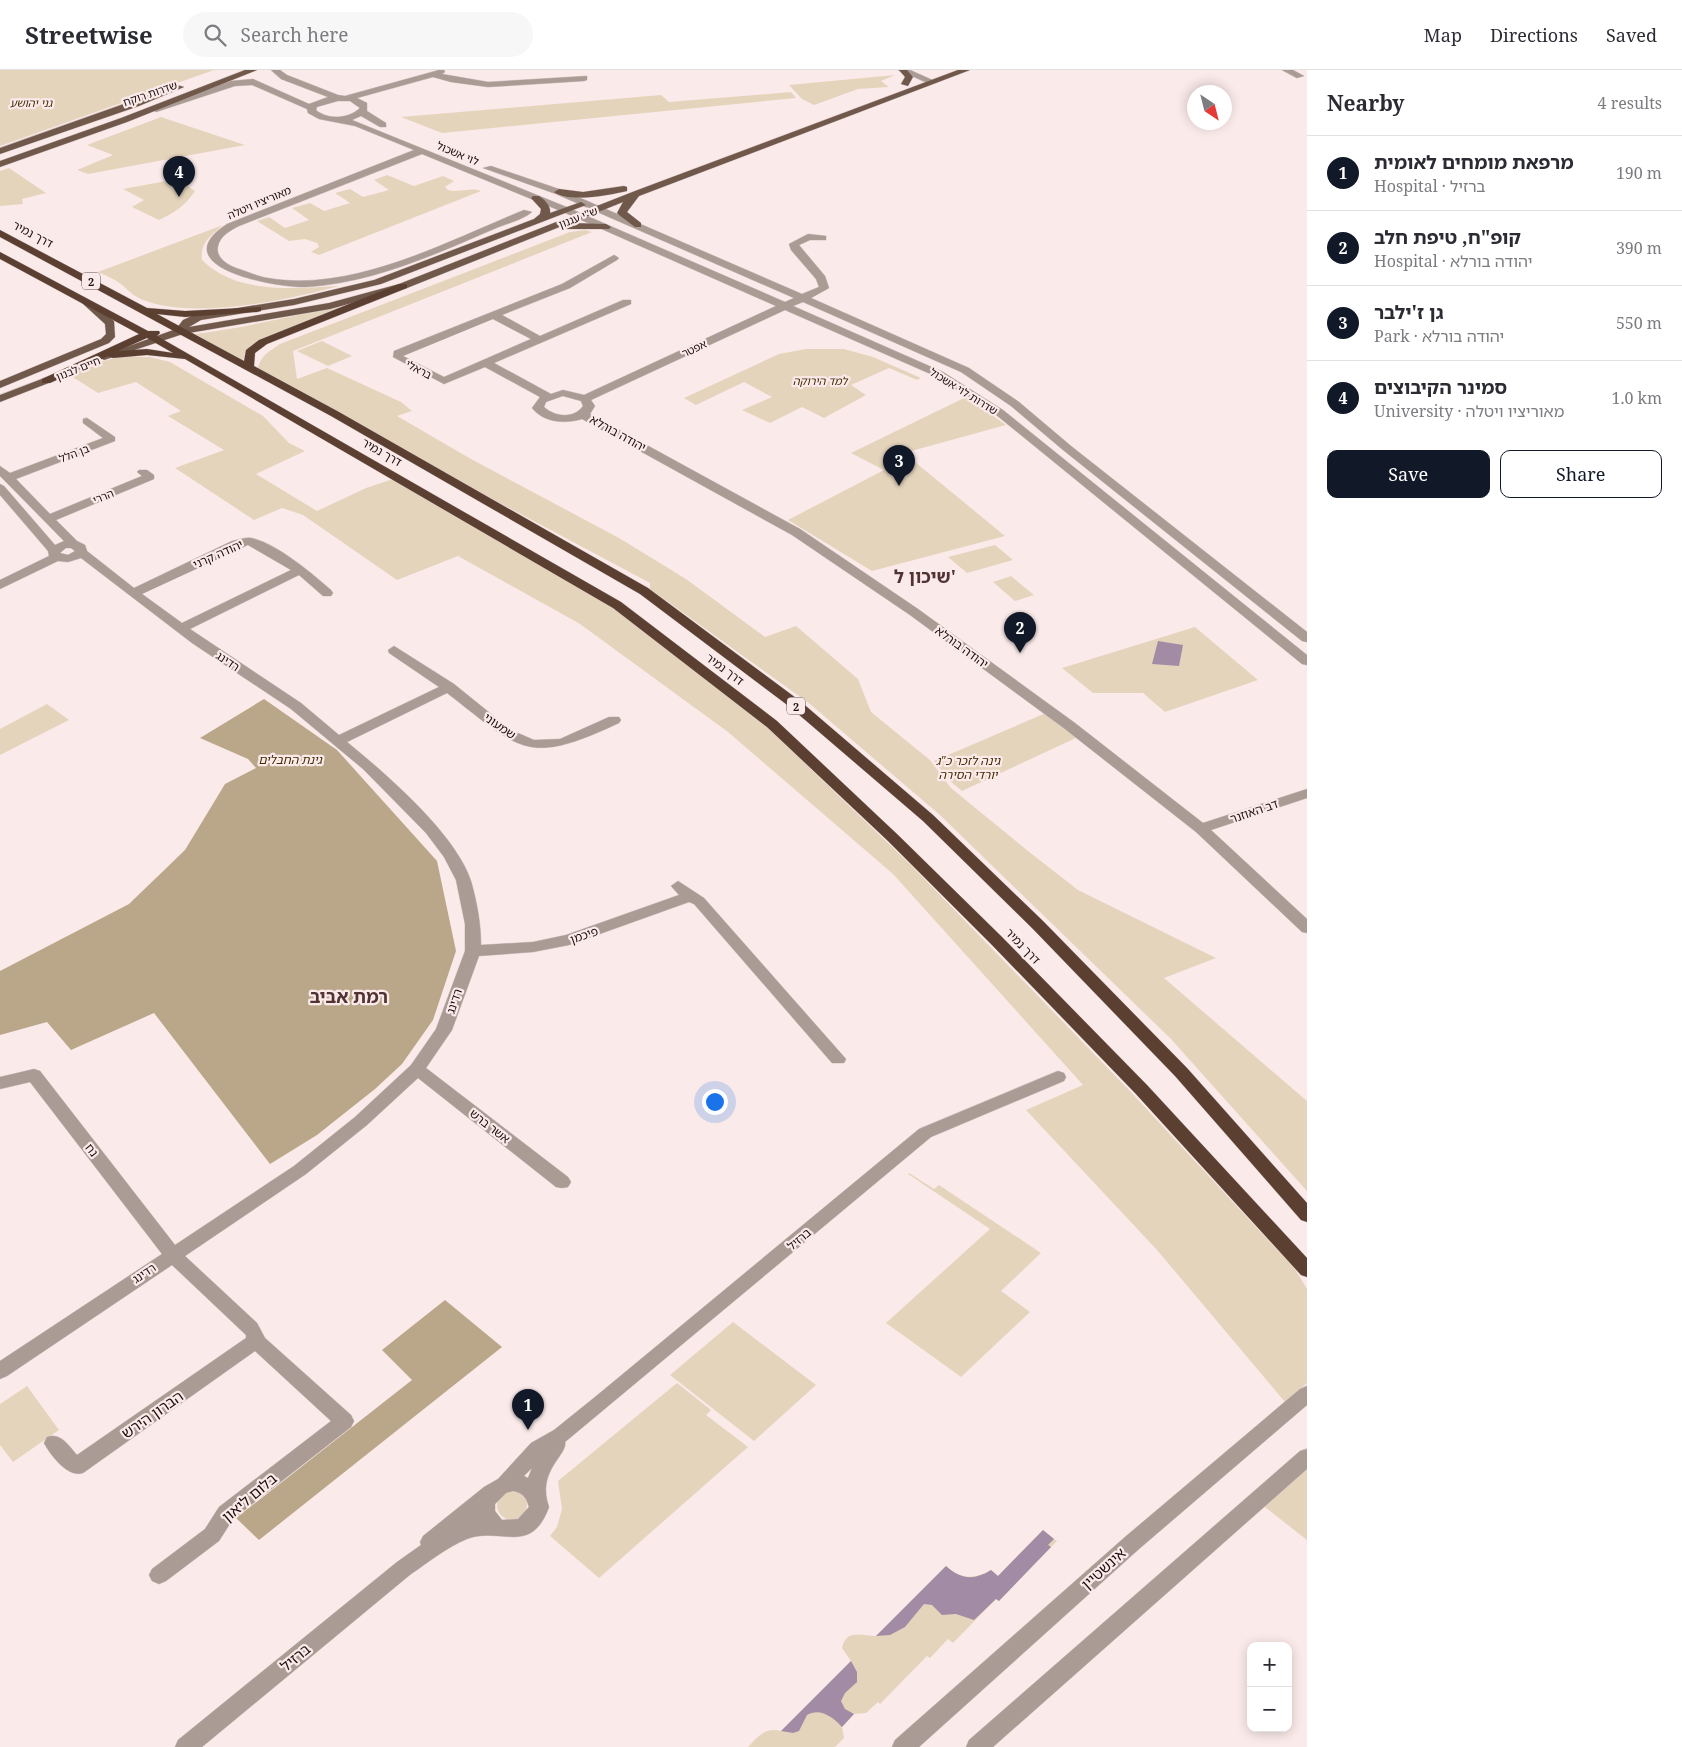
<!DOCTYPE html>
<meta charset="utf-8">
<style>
body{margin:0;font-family:"Noto Serif","Noto Sans Hebrew",serif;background:#f7f7f7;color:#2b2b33}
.controls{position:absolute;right:15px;bottom:15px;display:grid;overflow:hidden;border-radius:10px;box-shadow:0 2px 12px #0003}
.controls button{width:45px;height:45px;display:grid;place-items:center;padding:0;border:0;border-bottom:1px solid #e1e1e2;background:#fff;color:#2b2b33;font:25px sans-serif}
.compass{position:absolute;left:1187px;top:15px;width:45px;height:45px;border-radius:50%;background:#fff;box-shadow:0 2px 12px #0003;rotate:145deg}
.you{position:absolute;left:714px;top:1031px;width:18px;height:18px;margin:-12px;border:4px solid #fff;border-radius:50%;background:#1a73e8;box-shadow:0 0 0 8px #1a73e833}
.badge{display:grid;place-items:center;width:32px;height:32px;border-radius:50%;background:#111827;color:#fff;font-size:16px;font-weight:700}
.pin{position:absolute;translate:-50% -41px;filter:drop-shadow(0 1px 2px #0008)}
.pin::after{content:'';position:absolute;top:26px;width:18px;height:15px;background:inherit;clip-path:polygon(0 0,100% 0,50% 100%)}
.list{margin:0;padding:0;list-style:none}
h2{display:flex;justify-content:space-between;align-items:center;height:65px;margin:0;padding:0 20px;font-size:21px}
h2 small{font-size:16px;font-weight:400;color:#7c7c81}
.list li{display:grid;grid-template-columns:32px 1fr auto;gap:15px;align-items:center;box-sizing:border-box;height:75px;padding:0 20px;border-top:1px solid #e1e1e2}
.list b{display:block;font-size:19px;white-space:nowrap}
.list p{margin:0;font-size:16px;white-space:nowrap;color:#7c7c81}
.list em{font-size:16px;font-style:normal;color:#7c7c81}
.actions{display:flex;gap:10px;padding:15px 20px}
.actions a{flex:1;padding:11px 0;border:1px solid #111827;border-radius:10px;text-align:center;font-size:18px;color:#111827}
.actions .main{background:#111827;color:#fff}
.icon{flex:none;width:28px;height:28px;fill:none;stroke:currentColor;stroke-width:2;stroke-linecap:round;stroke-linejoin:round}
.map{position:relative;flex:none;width:1307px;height:1677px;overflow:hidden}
header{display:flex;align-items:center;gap:30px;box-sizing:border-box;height:70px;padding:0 25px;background:#fff;border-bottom:1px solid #e1e1e2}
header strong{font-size:24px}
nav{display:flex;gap:28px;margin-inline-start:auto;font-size:18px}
.search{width:350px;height:45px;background:#f7f7f7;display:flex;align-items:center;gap:12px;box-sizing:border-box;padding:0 18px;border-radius:28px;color:#7c7c81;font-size:19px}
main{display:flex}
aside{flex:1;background:#fff}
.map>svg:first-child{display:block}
.green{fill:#e5d4bc}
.forest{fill:#baa789}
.water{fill:#a28ba5}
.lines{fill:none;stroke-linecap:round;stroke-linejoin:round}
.minor-casing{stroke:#d7c7c7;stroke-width:1}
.major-casing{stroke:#d7c7c7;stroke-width:1}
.highway-casing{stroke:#d7c7c7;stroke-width:1}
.minor{fill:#aa9c94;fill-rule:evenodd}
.major{fill:#70584b;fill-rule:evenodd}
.highway{fill:#5b4032;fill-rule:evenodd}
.labels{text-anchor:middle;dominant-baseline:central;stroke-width:4.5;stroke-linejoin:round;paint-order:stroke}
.far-street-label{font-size:11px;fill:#1d100f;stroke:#fbeaea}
.far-park-label{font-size:11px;font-style:italic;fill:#412b03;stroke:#fbeaea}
.shield{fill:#fbeaea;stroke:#605151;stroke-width:1}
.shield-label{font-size:11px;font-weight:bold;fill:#1d100f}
.street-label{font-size:12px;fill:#1d100f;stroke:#fbeaea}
.park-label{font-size:12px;font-style:italic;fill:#412b03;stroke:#fbeaea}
.near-street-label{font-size:15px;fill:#1d100f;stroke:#fbeaea}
.district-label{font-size:18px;font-weight:bold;fill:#523333;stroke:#fbeaea}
</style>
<header>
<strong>Streetwise</strong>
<div class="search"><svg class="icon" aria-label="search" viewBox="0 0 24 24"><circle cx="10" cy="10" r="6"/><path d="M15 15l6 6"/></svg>Search here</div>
<nav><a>Map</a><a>Directions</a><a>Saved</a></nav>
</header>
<main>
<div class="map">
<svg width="1307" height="1677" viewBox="0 0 1307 1677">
<rect width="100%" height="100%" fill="#fbeaea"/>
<path class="green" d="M 0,0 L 214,0 L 0,76 Z
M 895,5 L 881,11 L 889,17 L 858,19 L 814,35 L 802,29 L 789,15 Z
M 791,22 L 796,28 L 442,63 L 401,47 L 661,25 L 669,32 Z
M 161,47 L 245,75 L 88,104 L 77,100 L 113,85 L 87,75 Z
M 9,98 L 46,123 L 22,129 L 23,134 L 0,136 L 0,101 Z
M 387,105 L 414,116 L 443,106 L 454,111 L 445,117 L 448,120 C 460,123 470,117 481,121 L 319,185 L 311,182 L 319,177 L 317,173 L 305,169 L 289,171 L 257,151 L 269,147 L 285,158 L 309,150 L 292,138 L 310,133 L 324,141 L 350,133 L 335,123 L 350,119 L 363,127 L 389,120 L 374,110 Z
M 177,109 L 195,121 C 186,135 174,143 159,150 L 132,137 L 144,130 L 123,119 Z
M 223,155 C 211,166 200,172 202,190 C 237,225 294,218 339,216 C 288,230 193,250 143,230 C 132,226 127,218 118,212 C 112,208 105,205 98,202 Z
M 585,160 L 592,162 L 293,281 L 297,309 L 327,298 L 401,332 L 412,341 L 397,346 L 471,389 L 619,468 L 686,509 L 765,567 L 796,556 L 858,609 L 871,642 L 930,690 L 951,718 L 1028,781 L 1078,820 L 1216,888 L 1164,908 L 1307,1031 L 1307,1121 L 1171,969 L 940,745 L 810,634 L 650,519 L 650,513 L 498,432 L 258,298 C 261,285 270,281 280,274 L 570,162 Z
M 360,231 L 259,271 C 249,277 244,280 243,292 L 195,264 C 251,257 305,243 360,231 Z
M 322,271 L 352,286 L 328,296 L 297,281 Z
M 806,279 L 844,279 L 873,287 L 921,308 L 917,310 L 889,298 L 851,315 L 866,325 L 824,348 L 802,337 L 770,353 L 742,340 L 772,327 L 744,312 L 696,335 L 684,328 L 779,284 Z
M 119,287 L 150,287 L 170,292 L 263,346 L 289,373 L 305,381 L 256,404 L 317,441 L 366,418 L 393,409 L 614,538 L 765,655 L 911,795 L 1130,1021 L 1295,1199 L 1307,1219 L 1307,1313 L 1285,1332 L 1157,1180 L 1026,1040 L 1083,1015 L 893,804 L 728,662 L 580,554 L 458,486 L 397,510 L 303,445 L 282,438 L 254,450 L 175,398 L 224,380 L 168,346 L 181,341 L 136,312 L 98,323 L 68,304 L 103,291 Z
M 966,327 L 1006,355 L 904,383 L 1005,466 L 872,501 L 788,450 L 884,400 L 851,383 Z
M 995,475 L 1013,490 L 967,503 L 948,487 Z
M 1011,506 L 1034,525 L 1015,531 L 993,512 Z
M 1195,557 L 1258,610 L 1165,642 L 1143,623 L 1093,623 L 1062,598 Z
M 47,634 L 69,650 L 0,685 L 0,659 Z
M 1046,643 L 1078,667 L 962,721 L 950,711 L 934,691 Z
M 909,1103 L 934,1119 L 939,1115 L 1041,1183 L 1001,1221 L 1030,1242 L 961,1307 L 886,1253 L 990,1159 L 908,1104 Z
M 733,1252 L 816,1315 L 754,1371 L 670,1305 Z
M 677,1313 L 711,1340 L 706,1345 L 748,1377 L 599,1508 L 550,1466 L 557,1457 L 562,1439 L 558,1411 Z
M 27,1316 L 59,1360 L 13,1392 L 0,1375 L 0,1334 Z
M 1307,1395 L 1307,1470 L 1261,1434 Z
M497 1435a15 15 0 1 1 30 0a15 15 0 1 1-30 0Z
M 1043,1460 L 1057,1471 L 999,1531 L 996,1529 L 953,1573 L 948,1569 L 930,1588 L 927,1586 L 880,1634 L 878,1632 L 866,1643 L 854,1644 L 842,1657 L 844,1668 L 835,1677 L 748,1677 C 758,1666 765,1657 781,1661 L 851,1591 L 842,1578 C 846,1558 863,1566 876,1566 L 946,1496 C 960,1509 974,1510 991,1500 L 998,1506 Z"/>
<path class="forest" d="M 264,629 L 337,680 L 437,791 L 456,881 L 433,950 L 402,994 L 375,1019 L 317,1065 L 270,1094 L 154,943 L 71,980 L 47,952 L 0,965 L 0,901 L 129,834 L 185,780 L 225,714 L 256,698 L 248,689 L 200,668 Z
M 445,1230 L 502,1277 L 259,1470 L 236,1448 L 412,1310 L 382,1280 Z"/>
<path class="water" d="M 1158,571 L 1183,575 L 1179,596 L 1152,594 Z
M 1043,1460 L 1054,1469 L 1048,1475 L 1051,1477 L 999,1531 L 996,1529 L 974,1550 L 956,1544 L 942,1545 L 932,1535 L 924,1534 L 905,1557 L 890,1565 L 876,1566 L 946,1496 C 960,1509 974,1511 991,1500 L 998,1506 Z
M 851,1591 L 857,1602 L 857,1612 L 845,1623 L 841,1631 L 845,1639 L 854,1644 L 842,1657 C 834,1648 820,1637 807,1645 L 799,1661 L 793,1663 L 781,1661 Z"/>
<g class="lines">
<g class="minor-casing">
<path id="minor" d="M 271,0 L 280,0 L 287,5 L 338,25 L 345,26 L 439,0 L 444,0 L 445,2 L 442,4 L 488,12 L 587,6 L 587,10 L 584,11 L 488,17 L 451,12 L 433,7 L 357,28 L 367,33 L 367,41 L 386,53 L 386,57 L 380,57 L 361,46 L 352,50 L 569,138 L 785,232 L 794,228 L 556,124 L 483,98 L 491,96 L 562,120 L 802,224 L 819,217 L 816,209 L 791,180 L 789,174 L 808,164 L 826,166 L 826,170 L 810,170 L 799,175 L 825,206 L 829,218 L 811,228 L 969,298 L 1019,332 L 1071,376 L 1307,562 L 1307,572 L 1302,571 L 1063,380 L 1011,336 L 961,302 L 803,232 L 793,236 L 943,302 L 1003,340 L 1307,585 L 1307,595 L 1302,594 L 995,344 L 935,306 L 785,240 L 591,330 L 595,336 L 590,344 L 800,459 L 918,539 L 1075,653 L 1203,753 L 1307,719 L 1307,728 L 1211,760 L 1307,849 L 1307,863 L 1302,862 L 1196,762 L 1065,659 L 910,545 L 792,465 L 582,349 C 565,354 544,353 532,338 L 540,327 L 485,297 L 444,314 L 393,287 L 394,281 L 562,214 L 614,185 L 619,188 L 617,190 L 570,218 L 502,245 L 540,266 L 623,230 L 631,230 L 631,234 L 494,293 L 551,324 L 563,320 L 584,325 L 776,236 L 563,142 L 422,84 L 239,156 C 231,160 220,166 218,176 C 215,188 229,196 239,199 C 249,202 259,207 268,208 C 352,223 448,171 524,140 L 532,142 C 523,150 505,154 494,159 C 434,185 372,213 306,217 C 276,218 161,197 227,154 L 414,80 L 355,56 L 319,49 L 308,43 L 307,39 L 252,15 L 235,16 L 156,42 L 152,39 L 231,11 L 253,9 L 309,34 L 328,27 L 281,9 ZM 338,31 L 350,31 L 360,38 C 348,49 328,50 316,40 L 317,37 ZM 493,249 L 531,269 L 444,307 L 403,286 ZM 563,326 L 581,331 L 583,336 C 574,349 555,347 544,337 L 546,332 Z
M 898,0 L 910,0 L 937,12 L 930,14 Z
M 1282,0 L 1293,0 L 1304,6 L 1297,8 Z
M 87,348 L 115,367 L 115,371 L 16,409 L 50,444 L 142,406 L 137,402 L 139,400 L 147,400 L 154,405 L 154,409 L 56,450 L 77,471 L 85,475 L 87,481 L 134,518 L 232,471 C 238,470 245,467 251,468 C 275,472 313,504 331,520 L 333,523 L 331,526 L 323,526 L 299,505 L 190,559 L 301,633 L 339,665 L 439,617 L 389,583 L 388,580 L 394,576 L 454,614 L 511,660 L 534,670 L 560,669 L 609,647 L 619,647 L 621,650 L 619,653 C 527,696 522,681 447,623 L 347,672 C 385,703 456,764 471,811 C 477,832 481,854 481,875 L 533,872 L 566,865 L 679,825 L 671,816 L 678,811 L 704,828 L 846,989 L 844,993 L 832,993 L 694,834 L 689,832 L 569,875 L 533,882 L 479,886 L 452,960 L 426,998 L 568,1107 L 571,1112 L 568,1117 L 562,1118 L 556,1117 L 418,1008 L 367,1055 L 306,1104 L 185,1186 L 257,1253 L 265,1268 L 351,1345 L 354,1351 L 351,1357 L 233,1449 L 219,1471 L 166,1511 L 159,1514 L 152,1511 L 149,1505 L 152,1499 L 205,1459 L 219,1437 L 331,1351 L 255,1281 L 83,1403 C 68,1408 51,1386 44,1373 L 47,1367 C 61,1362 69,1376 77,1385 L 246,1268 L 246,1265 L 172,1195 L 7,1306 L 0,1309 L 0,1291 L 162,1184 L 30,1012 L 0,1019 L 0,1007 L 34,999 L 40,1001 L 175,1175 L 294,1096 L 355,1047 L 411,995 L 436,959 L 465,881 L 465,854 L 456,810 L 444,787 L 426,763 L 363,699 L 291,639 L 192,573 L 81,488 L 68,492 L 58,491 L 0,519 L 0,510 L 49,486 L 48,481 L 0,425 L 0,414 L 4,416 L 55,475 L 64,471 L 4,410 L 0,406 L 0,396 L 10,403 L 103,368 L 83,353 L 83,349 ZM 248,475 L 291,500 L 182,553 L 142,524 ZM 66,478 L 71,478 L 75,481 L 68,485 L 60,483 Z
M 1058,1001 L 1064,1003 L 1066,1007 L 1064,1011 L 931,1067 L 565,1372 C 568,1385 536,1401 549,1437 C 531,1487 500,1456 467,1469 C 447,1477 429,1492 411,1504 L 202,1677 L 175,1677 L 178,1670 L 397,1492 L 421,1475 L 420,1472 L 423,1466 L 484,1417 L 498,1409 L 531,1373 L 554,1360 L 595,1327 L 919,1059 ZM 532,1398 L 528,1408 L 524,1406 ZM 513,1421 C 523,1423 526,1427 529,1437 L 518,1449 L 502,1450 L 495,1441 L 495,1434 L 506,1423 Z
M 1307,1316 L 1307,1335 L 1139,1479 L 919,1677 L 892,1677 L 895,1670 L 1125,1467 L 1300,1319 Z
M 1307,1379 L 1307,1399 L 993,1677 L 966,1677 L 969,1670 L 1300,1381 Z"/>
</g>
<g class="major-casing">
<path id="major" d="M 245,0 L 257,0 L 127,52 L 0,97 L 0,91 L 121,48 Z
M 899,0 L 907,0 L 913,7 L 908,16 L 901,14 L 905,7 Z
M 958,0 L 970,0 L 639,126 L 627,142 L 641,153 L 641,157 L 635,157 L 619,145 L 617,143 L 623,132 L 571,153 L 606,154 L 611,157 L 609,159 L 567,159 L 562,156 L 407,218 L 330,239 L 183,264 L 104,290 L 99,287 L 176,259 L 183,250 L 194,245 L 294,229 L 374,210 L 534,149 L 540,144 L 541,139 L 531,128 L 533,126 L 539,126 C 545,130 551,136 550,143 L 581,132 L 586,135 L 381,214 L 294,235 L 201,250 L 189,257 L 329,233 L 399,214 L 635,121 Z
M 177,15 L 184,17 L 139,36 L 0,84 L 0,78 Z
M 624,116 L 627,117 L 627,121 C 610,125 568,133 554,122 L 559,119 L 583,122 Z
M 87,230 L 114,251 L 115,267 L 109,273 L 0,318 L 0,311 L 101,269 L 106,264 L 105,254 L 82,233 Z
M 60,302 L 64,303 L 64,307 L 0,332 L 0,325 Z"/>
</g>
<g class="highway-casing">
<path id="highway" d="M 0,160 L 147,238 L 185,241 L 261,237 L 261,241 L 257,242 L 185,247 L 157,244 L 244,291 L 246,280 L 259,270 L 399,214 L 407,214 L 407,218 L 267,274 L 255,283 L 254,296 L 339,342 L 648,518 L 800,631 L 933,745 L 1043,851 L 1187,998 L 1307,1133 L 1307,1152 L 1301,1150 L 1175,1006 L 1033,859 L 923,751 L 790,637 L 640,524 L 331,346 L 0,167 Z
M 0,182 L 148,261 L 159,261 L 160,263 L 157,266 L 621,532 L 777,651 L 898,765 L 1002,867 L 1147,1015 L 1307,1188 L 1307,1207 L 1301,1205 L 1135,1023 L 992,875 L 888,771 L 767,657 L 613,538 L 185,289 L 147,285 L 113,288 L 108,286 L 50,313 L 42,313 L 42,309 L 139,264 L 0,189 ZM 147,268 L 173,283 L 147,279 L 118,281 Z"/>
</g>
<use href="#minor" class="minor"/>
<use href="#major" class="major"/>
<use href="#highway" class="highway"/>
</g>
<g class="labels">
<g class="far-street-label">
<text transform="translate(150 23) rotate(-19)">שדרות רוקח</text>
<text transform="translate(458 83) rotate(23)">לוי אשכול</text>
<text transform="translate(259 132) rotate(-23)">מאוריציו ויטלה</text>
<text transform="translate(578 147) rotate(-21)">ש''י עגנון</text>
<text transform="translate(694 278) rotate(-25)">אפטר</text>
<text transform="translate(78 298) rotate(-22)">חיים לבנון</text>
<text transform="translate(419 299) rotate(28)">בראלי</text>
<text transform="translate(964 321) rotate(32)">שדרות לוי אשכול</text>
<text transform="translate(74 383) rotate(-21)">בן הלל</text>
<text transform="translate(103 426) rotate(-22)">הררי</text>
</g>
<g class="far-park-label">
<text x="31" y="32">גני יהושע</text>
<text x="820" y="310">למד הירוקה</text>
</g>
<g class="shield">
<rect x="82" y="202.5" width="18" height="17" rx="4"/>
<rect x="787" y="627.5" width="18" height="17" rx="4"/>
</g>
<g class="shield-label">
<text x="91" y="211">2</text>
<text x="796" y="636">2</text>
</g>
<g class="street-label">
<text transform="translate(33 164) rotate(28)">דרך נמיר</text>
<text transform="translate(618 363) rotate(29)">יהודה בורלא</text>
<text transform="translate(382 382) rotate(30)">דרך נמיר</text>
<text transform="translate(218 484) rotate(-24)">יהודה קרני</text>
<text transform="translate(962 577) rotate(36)">יהודה בורלא</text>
<text transform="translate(228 591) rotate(34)">רדינג</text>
<text transform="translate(725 599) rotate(37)">דרך נמיר</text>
<text transform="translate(500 656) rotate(35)">שמעוני</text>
<text transform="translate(1254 741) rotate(-19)">דב האוזנר</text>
<text transform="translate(584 865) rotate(-19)">פיכמן</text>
<text transform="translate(1023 876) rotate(46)">דרך נמיר</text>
<text transform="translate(454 931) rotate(-71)">רדינג</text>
<text transform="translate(490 1056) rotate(38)">אשר ברש</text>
<text transform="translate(92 1080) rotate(52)">נח</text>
<text transform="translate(799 1169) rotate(-40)">ברזיל</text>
<text transform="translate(144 1203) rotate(-34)">רדינג</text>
</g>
<g class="park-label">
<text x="290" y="689">גינת החבלים</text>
<text x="968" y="690">גינה לזכר כ"ג<tspan x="968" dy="14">יורדי הסירה</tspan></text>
</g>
<g class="near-street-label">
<text transform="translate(152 1344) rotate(-35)">הברון הירש</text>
<text transform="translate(249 1427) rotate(-40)">בלום ליאון</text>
<text transform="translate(1103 1498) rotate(-42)">אינשטיין</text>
<text transform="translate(295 1587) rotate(-40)">ברזיל</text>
</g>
<g class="district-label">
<text x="925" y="506">שיכון ל'</text>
<text x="349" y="926">רמת אביב</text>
</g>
</g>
</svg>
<div class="controls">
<button>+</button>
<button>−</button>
</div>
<svg class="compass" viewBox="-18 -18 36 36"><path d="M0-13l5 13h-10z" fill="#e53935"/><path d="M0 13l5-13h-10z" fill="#7c7c81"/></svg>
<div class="you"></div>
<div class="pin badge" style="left:528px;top:1360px">1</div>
<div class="pin badge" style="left:1020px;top:583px">2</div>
<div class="pin badge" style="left:899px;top:416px">3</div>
<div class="pin badge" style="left:179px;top:127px">4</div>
</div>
<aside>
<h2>Nearby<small>4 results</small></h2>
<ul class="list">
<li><span class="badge">1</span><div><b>מרפאת מומחים לאומית</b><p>Hospital · ברזיל</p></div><em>190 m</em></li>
<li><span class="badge">2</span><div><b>קופ&quot;ח, טיפת חלב</b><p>Hospital · יהודה בורלא</p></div><em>390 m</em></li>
<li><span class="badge">3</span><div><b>גן ז'ילבר</b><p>Park · יהודה בורלא</p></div><em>550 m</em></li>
<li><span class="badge">4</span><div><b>סמינר הקיבוצים</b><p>University · מאוריציו ויטלה</p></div><em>1.0 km</em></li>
</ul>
<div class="actions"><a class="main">Save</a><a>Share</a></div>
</aside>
</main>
